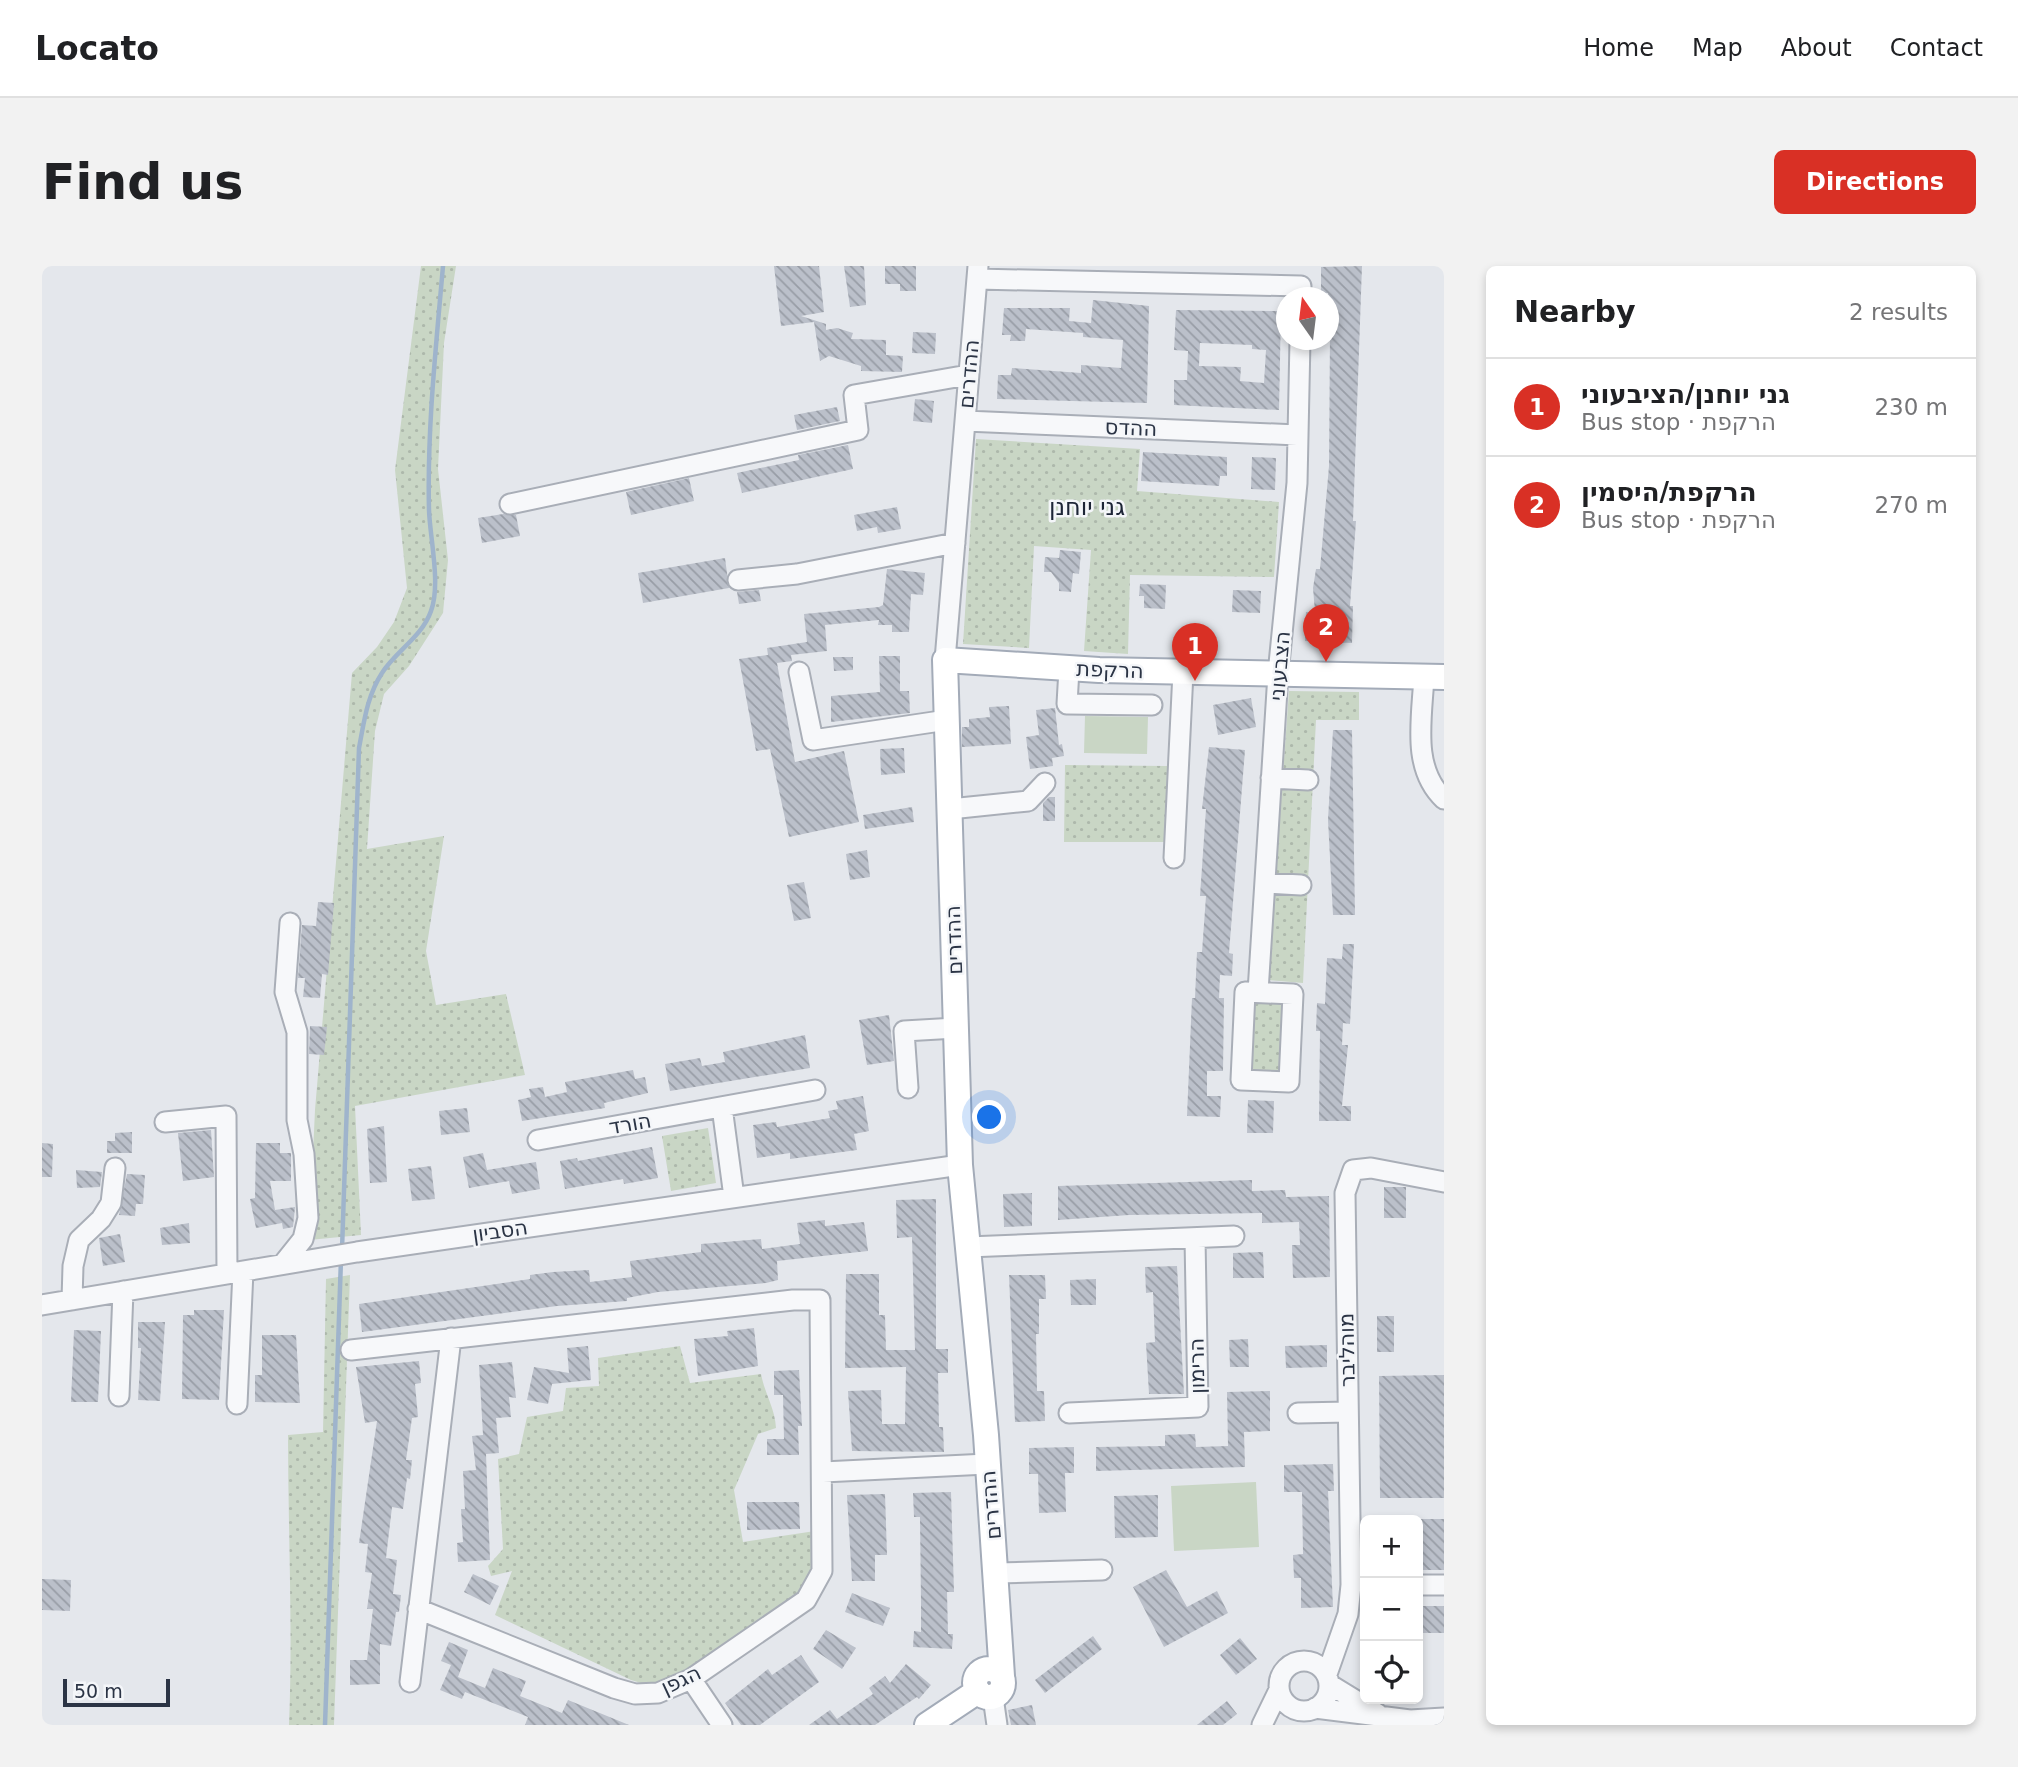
<!DOCTYPE html>
<meta charset="utf-8">
<style>
body{margin:0;font-family:"DejaVu Sans","Noto Sans Hebrew",sans-serif;background:#f2f2f2;color:#202124}
.controls{position:absolute;right:21px;bottom:21px;display:grid;overflow:hidden;border-radius:10px;box-shadow:0 4px 10px #0003}
.controls button{width:63px;height:63px;display:grid;place-items:center;padding:0;border:0;border-bottom:2px solid #e0e0e0;background:#fff;color:#202124;font:35px sans-serif}
.compass{position:absolute;left:1234px;top:21px;width:63px;height:63px;border-radius:50%;background:#fff;box-shadow:0 4px 10px #0003;rotate:346deg}
.scale{position:absolute;left:21px;bottom:18px;width:107px;box-sizing:border-box;padding-left:7px;border:4px solid #2b3445;border-top:0;font-size:19px;line-height:24px;white-space:nowrap;color:#2b3445;-webkit-text-stroke:5px #f4f6f9;paint-order:stroke}
.you{position:absolute;left:948px;top:852px;width:24px;height:24px;margin:-18px;border:5px solid #fff;border-radius:50%;background:#1a73e8;box-shadow:0 0 0 10px #1a73e833}
.badge{display:grid;place-items:center;width:46px;height:46px;border-radius:50%;background:#d93025;color:#fff;font-size:23px;font-weight:700}
.pin{position:absolute;translate:-50% -58px;filter:drop-shadow(0 2px 4px #0008)}
.pin::after{content:'';position:absolute;top:37px;width:24px;height:21px;background:inherit;clip-path:polygon(0 0,100% 0,50% 100%)}
.list{margin:0;padding:0;list-style:none}
h2{display:flex;justify-content:space-between;align-items:center;height:91px;margin:0;padding:0 28px;font-size:30px}
h2 small{font-size:23px;font-weight:400;color:#757577}
.list li{display:grid;grid-template-columns:46px 1fr auto;gap:21px;align-items:center;box-sizing:border-box;height:98px;padding:0 28px;border-top:2px solid #e0e0e0}
.list b{display:block;font-size:26px;white-space:nowrap}
.list p{margin:0;font-size:23px;white-space:nowrap;color:#757577}
.list em{font-size:23px;font-style:normal;color:#757577}
.icon{flex:none;width:38px;height:38px;fill:none;stroke:currentColor;stroke-width:2;stroke-linecap:round;stroke-linejoin:round}
.map{position:relative;flex:none;width:1402px;height:1459px;overflow:hidden;border-radius:10px}
header{display:flex;align-items:center;gap:42px;box-sizing:border-box;height:98px;padding:0 35px;background:#fff;border-bottom:2px solid #e0e0e0}
header strong{font-size:33px}
nav{display:flex;gap:38px;margin-inline-start:auto;font-size:24px}
.intro{display:flex;align-items:center;justify-content:space-between;box-sizing:border-box;height:168px;padding:0 42px}
h1{margin:0;font-size:49px}
.button{padding:18px 32px;border-radius:10px;background:#d93025;color:#fff;font-size:24px;font-weight:700}
main{display:flex;gap:42px;padding:0 42px}
aside{flex:1;background:#fff;border-radius:10px;box-shadow:0 4px 10px #0003}
.map>svg:first-child{display:block}
.grass{fill:url(#grass-dots)}
.pitch{fill:#c9d6c5}
.lines{fill:none;stroke-linecap:round;stroke-linejoin:round}
.stream{stroke:#9fb4cc;stroke-width:4.5}
.building{fill:url(#building-back-hatch);fill-rule:evenodd}
.minor-casing{stroke:#a9aeb7;stroke-width:23}
.major-casing{stroke:#a3abb8;stroke-width:28}
.minor{stroke:#f7f8fa;stroke-width:19}
.major{stroke:#fff;stroke-width:24}
.labels{text-anchor:middle;dominant-baseline:central;stroke-width:5;stroke-linejoin:round;paint-order:stroke}
.street-label{font-size:21px;fill:#2b3445;stroke:#f4f6f9}
.quarter-label{font-size:24px;fill:#1d2536;stroke:#f4f6f9}
</style>
<header>
<strong>Locato</strong>
<nav><a>Home</a><a>Map</a><a>About</a><a>Contact</a></nav>
</header>
<div class="intro"><h1>Find us</h1><a class="button">Directions</a></div>
<main>
<div class="map">
<svg width="1402" height="1459" viewBox="0 0 1402 1459">
<defs>
<pattern id="grass-dots" width="8" height="8" patternUnits="userSpaceOnUse" patternTransform="scale(1.75)"><rect width="8" height="8" fill="#c9d6c5"/><path d="M2 2h.1M6 6h.1" fill="none" stroke="#adb8ab" stroke-width="1.8" stroke-linecap="round"/></pattern>
<pattern id="building-back-hatch" width="6" height="6" patternUnits="userSpaceOnUse" patternTransform="scale(1.75)"><rect width="6" height="6" fill="#bbc0ca"/><path d="M-1 5l2 2M0 0l6 6M5-1l2 2" fill="none" stroke="#989da6"/></pattern>
</defs>
<rect width="100%" height="100%" fill="#e4e7ec"/>
<path class="grass" d="M 379,0 L 414,0 L 402,77 L 396,203 L 406,294 L 401,347 L 367,400 L 342,428 L 333,465 L 325,583 L 402,570 L 384,685 L 394,739 L 464,728 L 483,809 L 313,840 L 319,969 L 267,974 L 273,844 L 310,407 L 335,381 L 352,356 L 365,322 L 353,204 Z
M 934,173 L 1098,183 L 1095,225 L 1237,236 L 1232,311 L 1088,309 L 1086,388 L 1042,385 L 1049,284 L 992,280 L 987,382 L 921,378 Z
M 1247,425 L 1317,426 L 1317,454 L 1274,454 L 1261,717 L 1226,714 Z
M 1023,499 L 1125,500 L 1124,576 L 1022,576 Z
M 1210,733 L 1243,735 L 1240,808 L 1207,807 Z
M 666,862 L 674,917 L 629,925 L 620,870 Z
M 308,1009 L 292,1459 L 247,1459 C 251,1363 246,1266 246,1169 L 281,1166 L 284,1013 Z
M 638,1080 L 648,1117 L 719,1108 C 723,1129 733,1142 734,1162 L 716,1168 L 692,1224 L 701,1276 L 773,1265 L 773,1302 L 751,1335 L 644,1409 L 612,1421 L 589,1414 L 453,1349 L 470,1305 L 449,1310 L 446,1300 L 461,1283 L 456,1193 L 477,1188 L 485,1151 L 521,1145 L 524,1122 L 557,1120 L 556,1092 Z"/>
<path class="pitch" d="M 1043,450 L 1106,451 L 1105,488 L 1042,487 Z
M 1214,1216 L 1217,1281 L 1132,1285 L 1129,1220 Z"/>
<g class="lines">
<path class="stream" d="M 300,984 L 317,482 C 322,456 325,430 340,407 C 354,385 380,371 389,345 C 399,318 388,273 387,244 C 385,163 394,81 401,0
M 283,1459 L 299,993"/>
</g>
<path class="building" d="M 732,0 L 777,0 L 782,46 L 759,50 L 784,58 L 784,64 L 795,62 L 811,67 L 809,73 L 844,74 L 844,89 L 861,90 L 860,106 L 819,105 L 819,100 L 787,90 L 778,95 L 772,56 L 739,60 Z
M 802,0 L 822,0 L 824,39 L 808,41 Z
M 843,0 L 874,0 L 874,25 L 858,25 L 858,18 L 843,18 Z
M 1320,0 L 1311,255 L 1314,255 L 1308,340 L 1311,340 L 1310,377 L 1263,375 L 1264,346 L 1273,346 L 1271,322 L 1274,303 L 1278,303 L 1287,200 L 1288,63 L 1286,27 L 1279,27 L 1279,1 Z
M 1051,34 L 1107,40 L 1105,137 L 955,133 L 956,109 L 969,109 L 970,102 L 1039,107 L 1039,99 L 1079,102 L 1081,74 L 1041,71 L 1041,67 L 984,63 L 983,75 L 968,75 L 969,69 L 960,69 L 962,42 L 1028,42 L 1027,55 L 1049,57 Z
M 1134,44 L 1239,45 L 1237,144 L 1132,139 L 1132,114 L 1145,114 L 1146,85 L 1132,84 ZM 1158,77 L 1210,79 L 1210,83 L 1224,84 L 1222,117 L 1198,115 L 1199,101 L 1157,100 Z
M 871,66 L 894,67 L 893,88 L 870,87 Z
M 873,133 L 892,135 L 890,157 L 871,155 Z
M 795,141 L 798,155 L 755,164 L 752,149 Z
M 806,179 L 811,203 L 700,227 L 695,207 L 757,194 L 756,189 Z
M 1101,186 L 1185,191 L 1185,210 L 1178,210 L 1177,220 L 1099,215 Z
M 1210,191 L 1234,192 L 1233,224 L 1209,223 Z
M 647,212 L 652,235 L 589,249 L 584,226 Z
M 855,241 L 859,263 L 836,267 L 835,261 L 815,265 L 812,249 Z
M 461,248 L 474,249 L 478,270 L 440,277 L 436,252 Z
M 1018,284 L 1039,286 L 1037,308 L 1031,307 L 1029,326 L 1017,325 L 1017,317 L 1009,306 L 1002,306 L 1003,291 L 1017,292 Z
M 683,292 L 687,322 L 601,337 L 596,307 Z
M 845,303 L 883,307 L 881,329 L 869,328 L 867,366 L 850,366 L 850,359 L 836,359 L 837,354 L 783,359 L 785,385 L 749,389 L 750,395 L 735,397 L 753,496 L 802,485 L 817,556 L 747,571 L 728,483 L 714,485 L 697,393 L 726,389 L 725,382 L 765,376 L 762,348 L 837,341 L 841,339 Z
M 1098,318 L 1124,319 L 1123,343 L 1102,342 L 1102,330 L 1097,330 Z
M 717,324 L 719,335 L 697,338 L 695,326 Z
M 1191,324 L 1219,325 L 1218,347 L 1190,346 Z
M 1141,360 L 1164,361 L 1163,380 L 1140,379 Z
M 837,390 L 858,390 L 858,425 L 867,425 L 868,447 L 789,456 L 789,430 L 838,426 Z
M 791,391 L 811,391 L 811,404 L 792,405 Z
M 1209,432 L 1214,461 L 1176,469 L 1171,439 Z
M 967,440 L 969,478 L 920,481 L 920,461 L 927,461 L 927,453 L 948,451 L 947,441 Z
M 1013,442 L 1017,479 L 1020,478 L 1022,490 L 1010,492 L 1011,500 L 988,503 L 984,471 L 997,469 L 994,444 Z
M 1291,464 L 1310,464 L 1313,649 L 1291,649 L 1286,554 Z
M 1167,481 L 1203,484 L 1187,687 L 1191,688 L 1190,710 L 1178,709 L 1177,732 L 1182,732 L 1181,805 L 1165,805 L 1165,830 L 1179,830 L 1178,851 L 1145,850 L 1150,732 L 1153,732 L 1155,686 L 1160,686 L 1164,630 L 1158,630 L 1164,543 L 1160,543 Z
M 862,482 L 863,507 L 839,509 L 838,483 Z
M 1007,531 L 1013,531 L 1013,555 L 1001,555 L 1001,537 Z
M 870,541 L 872,556 L 823,563 L 821,549 Z
M 825,584 L 828,611 L 808,614 L 804,588 Z
M 762,616 L 769,652 L 752,655 L 745,619 Z
M 276,636 L 292,637 L 286,709 L 280,708 L 278,732 L 261,731 L 263,712 L 256,712 L 260,659 L 274,660 Z
M 1301,678 L 1312,678 L 1308,758 L 1301,757 L 1300,779 L 1306,779 L 1300,840 L 1309,840 L 1309,855 L 1277,855 L 1278,765 L 1274,765 L 1275,737 L 1283,738 L 1285,692 L 1300,693 Z
M 847,749 L 852,795 L 825,799 L 817,754 Z
M 268,760 L 285,761 L 282,789 L 267,788 Z
M 763,769 L 768,802 L 628,825 L 623,798 L 658,792 L 660,800 L 683,796 L 681,786 Z
M 591,804 L 593,813 L 603,811 L 606,827 L 562,837 L 563,842 L 480,855 L 476,834 L 489,831 L 487,823 L 501,821 L 503,831 L 525,826 L 523,816 Z
M 821,830 L 827,865 L 812,868 L 815,884 L 748,893 L 748,887 L 715,892 L 711,859 L 734,856 L 735,861 L 788,852 L 786,845 L 796,843 L 794,835 Z
M 1206,834 L 1232,835 L 1231,867 L 1205,867 Z
M 425,842 L 428,866 L 399,869 L 397,845 Z
M 342,860 L 345,916 L 328,917 L 325,863 Z
M 169,864 L 172,911 L 141,915 L 136,867 Z
M 90,866 L 90,887 L 65,887 L 65,875 L 73,875 L 73,867 Z
M 0,877 L 11,878 L 10,911 L 0,911 Z
M 214,877 L 238,877 L 238,887 L 249,887 L 249,915 L 228,915 L 233,944 L 253,941 L 251,961 L 241,963 L 240,957 L 214,962 L 208,933 L 213,932 Z
M 610,881 L 616,912 L 582,918 L 581,913 L 523,923 L 518,895 L 535,892 L 536,895 Z
M 441,887 L 445,904 L 494,896 L 498,923 L 470,928 L 467,915 L 427,922 L 421,891 Z
M 389,900 L 393,933 L 370,935 L 366,903 Z
M 34,904 L 60,906 L 58,921 L 35,922 Z
M 85,908 L 103,909 L 101,938 L 94,938 L 93,950 L 77,949 Z
M 1210,914 L 1210,925 L 1243,924 L 1244,931 L 1287,930 L 1288,1011 L 1251,1012 L 1250,979 L 1258,979 L 1257,956 L 1220,957 L 1220,947 L 1087,949 L 1016,954 L 1016,920 Z
M 1342,921 L 1364,921 L 1364,952 L 1342,952 Z
M 990,927 L 990,960 L 962,961 L 961,928 Z
M 894,933 L 894,1083 L 906,1083 L 906,1107 L 896,1107 L 897,1161 L 901,1161 L 902,1186 L 810,1185 L 806,1125 L 839,1124 L 840,1158 L 863,1158 L 864,1101 L 803,1102 L 804,1008 L 837,1008 L 837,1049 L 843,1049 L 844,1084 L 873,1084 L 870,971 L 855,972 L 854,934 Z
M 783,954 L 783,960 L 822,956 L 826,985 L 735,995 L 736,1014 L 724,1017 L 616,1026 L 585,1032 L 585,1035 L 515,1040 L 320,1066 L 317,1038 L 488,1013 L 488,1009 L 511,1006 L 547,1004 L 548,1016 L 590,1011 L 588,995 L 659,986 L 659,978 L 719,973 L 720,983 L 758,978 L 755,957 Z
M 147,957 L 148,977 L 120,979 L 118,962 Z
M 78,968 L 83,996 L 61,1000 L 57,972 Z
M 1221,986 L 1222,1012 L 1191,1012 L 1191,987 Z
M 1135,1000 L 1142,1128 L 1107,1128 L 1104,1077 L 1113,1076 L 1111,1026 L 1104,1027 L 1103,1001 Z
M 967,1009 L 1003,1009 L 1004,1033 L 997,1033 L 997,1068 L 994,1068 L 995,1125 L 1002,1125 L 1003,1155 L 973,1156 Z
M 1054,1013 L 1054,1039 L 1029,1039 L 1028,1014 Z
M 152,1044 L 182,1044 L 177,1134 L 140,1133 L 141,1049 L 152,1049 Z
M 1335,1050 L 1352,1050 L 1352,1086 L 1335,1086 Z
M 96,1056 L 123,1056 L 118,1135 L 96,1134 L 99,1082 L 96,1082 Z
M 712,1062 L 716,1100 L 656,1110 L 652,1073 L 686,1070 L 685,1065 Z
M 32,1064 L 59,1065 L 56,1136 L 29,1136 Z
M 220,1069 L 254,1069 L 258,1137 L 213,1136 L 213,1109 L 220,1109 Z
M 1206,1073 L 1207,1101 L 1188,1101 L 1187,1074 Z
M 1285,1079 L 1285,1101 L 1244,1102 L 1243,1080 Z
M 546,1080 L 549,1114 L 510,1118 L 506,1138 L 485,1134 L 492,1101 L 527,1107 L 525,1082 Z
M 377,1095 L 379,1117 L 373,1118 L 376,1151 L 370,1152 L 364,1194 L 370,1194 L 368,1213 L 365,1212 L 361,1243 L 350,1241 L 344,1292 L 355,1294 L 351,1328 L 359,1329 L 357,1346 L 354,1346 L 349,1380 L 338,1378 L 338,1418 L 308,1419 L 308,1394 L 325,1394 L 331,1343 L 325,1343 L 330,1307 L 323,1306 L 326,1278 L 317,1277 L 335,1155 L 323,1157 L 314,1101 Z
M 470,1096 L 474,1132 L 467,1131 L 469,1151 L 454,1152 L 457,1187 L 444,1188 L 448,1294 L 416,1296 L 415,1277 L 421,1276 L 419,1243 L 423,1243 L 421,1205 L 434,1204 L 430,1170 L 441,1169 L 437,1099 Z
M 757,1104 L 760,1160 L 756,1160 L 757,1189 L 725,1189 L 725,1173 L 742,1173 L 741,1129 L 732,1129 L 732,1105 Z
M 1402,1109 L 1402,1232 L 1338,1232 L 1337,1110 Z
M 1228,1125 L 1228,1165 L 1202,1166 L 1203,1201 L 1054,1205 L 1054,1181 L 1123,1180 L 1123,1169 L 1153,1168 L 1154,1181 L 1186,1180 L 1185,1126 Z
M 1032,1181 L 1032,1207 L 1023,1207 L 1024,1246 L 997,1247 L 996,1208 L 987,1208 L 987,1182 Z
M 1291,1198 L 1292,1225 L 1286,1225 L 1291,1341 L 1259,1342 L 1259,1312 L 1252,1312 L 1251,1289 L 1261,1288 L 1260,1226 L 1242,1226 L 1242,1199 Z
M 909,1226 L 912,1326 L 905,1326 L 906,1368 L 911,1368 L 910,1383 L 871,1381 L 872,1365 L 879,1366 L 879,1336 L 878,1251 L 872,1251 L 871,1227 Z
M 843,1228 L 845,1289 L 833,1289 L 833,1315 L 810,1315 L 805,1229 Z
M 1116,1229 L 1116,1271 L 1073,1272 L 1072,1230 Z
M 705,1236 L 757,1236 L 758,1263 L 705,1264 Z
M 1378,1253 L 1402,1253 L 1402,1304 L 1378,1304 Z
M 1124,1304 L 1145,1341 L 1175,1325 L 1186,1347 L 1122,1381 L 1091,1321 Z
M 431,1308 L 457,1320 L 448,1339 L 422,1326 Z
M 0,1313 L 29,1314 L 28,1345 L 0,1344 Z
M 810,1327 L 848,1342 L 841,1360 L 803,1346 Z
M 1376,1340 L 1402,1340 L 1402,1367 L 1376,1367 Z
M 784,1364 L 814,1382 L 800,1403 L 771,1383 Z
M 1051,1370 L 1060,1383 L 1003,1427 L 993,1414 Z
M 1198,1372 L 1215,1393 L 1194,1409 L 1178,1389 Z
M 407,1376 L 426,1384 L 416,1411 L 443,1422 L 451,1402 L 484,1415 L 478,1430 L 520,1447 L 526,1434 L 587,1459 L 483,1459 L 486,1451 L 423,1426 L 420,1433 L 398,1424 L 409,1399 L 399,1395 Z
M 759,1389 L 777,1416 L 718,1459 L 699,1459 L 683,1437 L 726,1403 L 730,1409 Z
M 864,1398 L 889,1419 L 877,1433 L 875,1431 L 833,1459 L 767,1459 L 788,1444 L 795,1453 L 831,1428 L 827,1422 L 843,1410 L 848,1417 Z
M 1185,1435 L 1195,1448 L 1181,1459 L 1155,1459 Z
M 990,1439 L 994,1459 L 969,1459 L 966,1444 Z"/>
<g class="lines">
<g class="minor-casing">
<path id="minor" d="M 935,13 L 1259,20 L 1259,32
M 923,155 L 1255,169
M 468,238 L 816,164 L 812,129 L 926,109
M 696,314 L 755,308 L 913,277
M 903,394 L 936,0
M 1027,403 L 1025,438 L 1110,439
M 757,406 L 771,474 L 905,454
M 1382,410 C 1380,452 1369,502 1402,533
M 1229,512 L 1266,514
M 908,543 L 986,535 L 1003,517
M 1132,592 L 1141,406
M 1223,617 L 1259,619
M 1203,726 L 1251,728 L 1247,816 L 1199,814 Z
M 1216,726 L 1236,408 L 1255,217 L 1258,74
M 866,822 L 862,765 L 914,762
M 680,841 L 692,931
M 123,856 L 184,850 L 185,1008
M 496,874 L 773,824
M 926,981 L 1192,970
M 241,998 L 261,973 L 266,952 L 262,888 L 255,854 L 255,766 L 243,726 L 248,657
M 30,1034 L 31,1000 L 37,974 L 59,953 L 69,937 L 73,902
M 0,1039 L 315,986 L 918,899
M 309,1084 L 751,1034 L 778,1034 L 780,1305 L 764,1334 L 649,1413 L 616,1427 L 593,1428 L 572,1422 L 376,1343
M 77,1130 L 81,1025
M 195,1138 L 201,1005
M 1027,1147 L 1156,1141 L 1153,972
M 1256,1147 L 1306,1146
M 781,1206 L 945,1198
M 955,1307 L 1060,1304
M 1376,1319 L 1402,1319
M1237 1420a25 25 0 1 1 50 0a25 25 0 1 1-50 0Z
M 1285,1408 L 1306,1348 L 1309,1319 L 1303,927 L 1311,904 L 1329,902 L 1402,916
M 649,1413 L 680,1459
M 368,1416 L 409,1072
M 1287,1418 L 1336,1448
M 951,1431 L 955,1459
M 1273,1442 L 1368,1454 L 1402,1452
M 1220,1459 L 1237,1424"/>
</g>
<g class="major-casing">
<path id="major" d="M933 1417a14 14 0 1 1 28 0a14 14 0 1 1-28 0Z
M 960,1410 L 944,1169 L 918,899 L 903,394 L 1057,404 L 1402,411
M 885,1459 L 936,1425"/>
</g>
<use href="#minor" class="minor"/>
<use href="#major" class="major"/>
</g>
<g class="labels">
<g class="street-label">
<text transform="translate(927 108) rotate(-85)">ההדרים</text>
<text transform="translate(1089 162) rotate(2)">ההדס</text>
<text transform="translate(1238 400) rotate(-85)">הצבעוני</text>
<text transform="translate(1068 404) rotate(2)">הרקפת</text>
<text transform="translate(912 674) rotate(-92)">ההדרים</text>
<text transform="translate(588 858) rotate(-10)">הורד</text>
<text transform="translate(458 965) rotate(-8)">הסביון</text>
<text transform="translate(1305 1084) rotate(-91)">מוהליבר</text>
<text transform="translate(1155 1100) rotate(-91)">הרימון</text>
<text transform="translate(949 1239) rotate(-95)">ההדרים</text>
<text transform="translate(639 1414) rotate(-25)">הגפן</text>
</g>
<g class="quarter-label">
<text x="1045" y="241">גני יוחנן</text>
</g>
</g>
</svg>
<div class="controls">
<button>+</button>
<button>−</button>
<button><svg class="icon" aria-label="locate" viewBox="0 0 24 24"><circle cx="12" cy="12" r="6"/><path d="M12 2v4M12 18v4M2 12h4M18 12h4"/></svg></button>
</div>
<svg class="compass" viewBox="-18 -18 36 36"><path d="M0-13l5 13h-10z" fill="#e53935"/><path d="M0 13l5-13h-10z" fill="#757577"/></svg>
<div class="scale">50 m</div>
<div class="you"></div>
<div class="pin badge" style="left:1153px;top:415px">1</div>
<div class="pin badge" style="left:1284px;top:396px">2</div>
</div>
<aside>
<h2>Nearby<small>2 results</small></h2>
<ul class="list">
<li><span class="badge">1</span><div><b>גני יוחנן/הציבעוני</b><p>Bus stop · הרקפת</p></div><em>230 m</em></li>
<li><span class="badge">2</span><div><b>הרקפת/היסמין</b><p>Bus stop · הרקפת</p></div><em>270 m</em></li>
</ul>
</aside>
</main>
